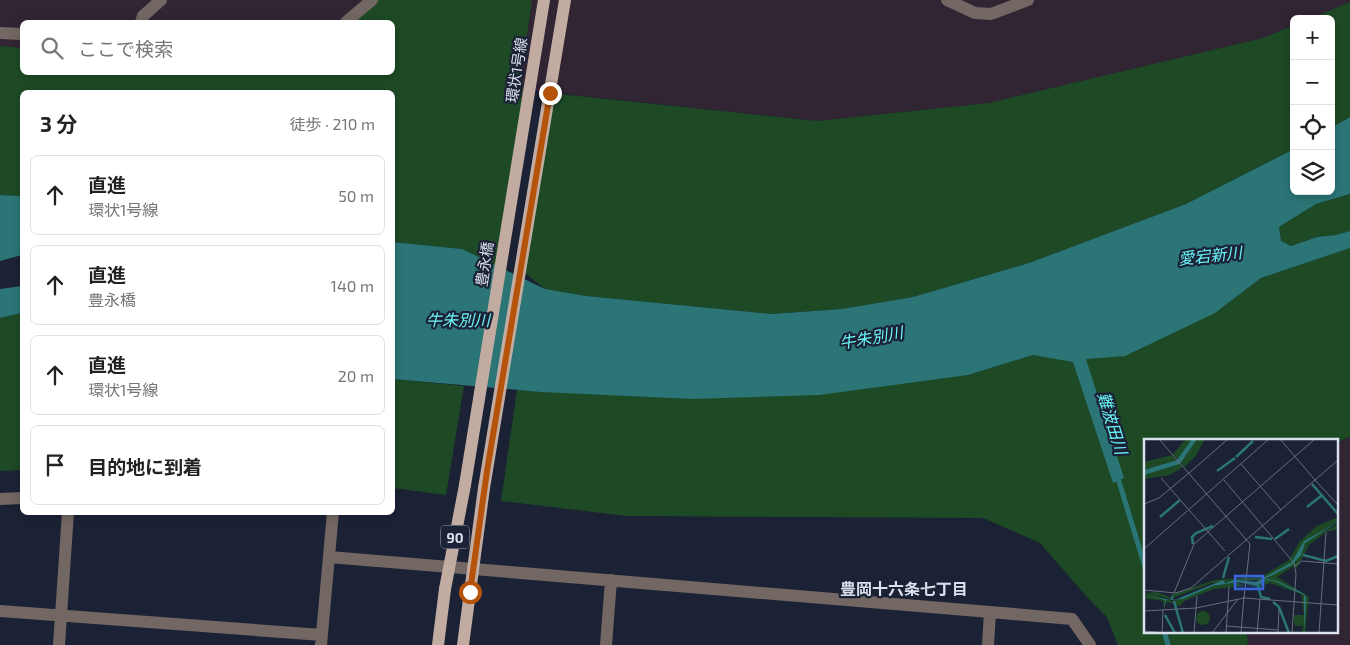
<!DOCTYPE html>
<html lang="ja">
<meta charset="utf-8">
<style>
body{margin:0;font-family:"Exo 2","Noto Sans JP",sans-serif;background:#f2f2f2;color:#222}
.controls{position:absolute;right:15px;top:15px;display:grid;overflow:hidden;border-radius:8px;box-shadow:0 2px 8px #0003}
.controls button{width:45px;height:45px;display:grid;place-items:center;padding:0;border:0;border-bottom:1px solid #e0e0e0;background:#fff;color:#222;font:25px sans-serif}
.stop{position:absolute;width:15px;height:15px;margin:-11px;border:4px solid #b45309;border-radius:50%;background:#fff}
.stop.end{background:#b45309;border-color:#fff;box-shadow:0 1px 5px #0008}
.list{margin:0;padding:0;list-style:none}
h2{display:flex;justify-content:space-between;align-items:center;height:65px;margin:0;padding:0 20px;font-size:21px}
h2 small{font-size:16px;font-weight:400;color:#767676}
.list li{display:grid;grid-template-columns:32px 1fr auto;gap:15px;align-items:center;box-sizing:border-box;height:80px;margin:0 10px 10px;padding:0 10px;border:1px solid #e0e0e0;border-radius:8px}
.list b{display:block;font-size:19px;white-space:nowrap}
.list p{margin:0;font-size:16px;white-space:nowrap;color:#767676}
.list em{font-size:16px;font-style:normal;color:#767676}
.icon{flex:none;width:28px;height:28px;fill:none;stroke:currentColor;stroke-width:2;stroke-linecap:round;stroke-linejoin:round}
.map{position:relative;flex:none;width:1350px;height:645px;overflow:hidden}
.search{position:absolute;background:#fff;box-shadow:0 2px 8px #0003;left:20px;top:20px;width:375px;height:55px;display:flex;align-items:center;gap:12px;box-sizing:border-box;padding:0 18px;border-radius:8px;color:#767676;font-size:19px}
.panel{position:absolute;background:#fff;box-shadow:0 2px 8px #0003;left:20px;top:90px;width:375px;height:425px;border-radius:8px}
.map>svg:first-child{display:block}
.industrial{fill:#312533}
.green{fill:#1d4a25}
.water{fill:#2b7576}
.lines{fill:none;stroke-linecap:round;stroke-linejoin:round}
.stream{stroke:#2b7576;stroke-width:5}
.minor{stroke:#726762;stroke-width:12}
.major{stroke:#c2aca1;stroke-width:12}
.major-bridge{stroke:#c2aca1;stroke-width:12}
.route{stroke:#b45309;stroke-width:6}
.labels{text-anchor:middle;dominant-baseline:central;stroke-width:4.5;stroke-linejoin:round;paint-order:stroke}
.shield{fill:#1b2235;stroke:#a1a7b6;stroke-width:1}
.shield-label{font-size:14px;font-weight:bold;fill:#dae0ed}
.street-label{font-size:15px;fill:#dae0ed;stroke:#1b2235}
.water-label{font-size:16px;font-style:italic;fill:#6af5f8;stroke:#1b2235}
.neighbourhood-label{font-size:16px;font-weight:bold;fill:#dae0ed;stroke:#1b2235}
.inset-river{fill:none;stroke:#2b7576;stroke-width:2.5}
.inset-road{fill:none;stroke:#676e7f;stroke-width:1}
.view{fill:#3964db;fill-opacity:0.15;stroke:#3964db;stroke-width:2.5}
.inset-edge{fill:none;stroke:#dae0ed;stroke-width:2.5}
</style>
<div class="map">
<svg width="1350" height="645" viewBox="0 0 1350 645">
<rect width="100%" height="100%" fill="#1b2235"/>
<path class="industrial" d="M 0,0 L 372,0 L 346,22 L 22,22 L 22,48 L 0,46 Z
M 532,0 L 1350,0 L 1350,2 L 1310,19 L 1294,19 L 1294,25 L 1263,38 L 989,103 L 817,121 L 519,89 Z
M 1350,437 L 1350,645 L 1248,645 L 1246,631 L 1336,631 L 1336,444 L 1344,439 Z"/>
<path class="green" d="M 372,0 L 532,0 L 519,89 L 530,89 L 500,269 L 462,249 L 393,242 L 392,92 L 22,92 L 22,196 L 0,195 L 0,46 L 22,48 L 22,72 L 392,72 L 392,22 L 346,22 Z
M 1350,2 L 1350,117 L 1331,128 L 1331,19 L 1310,19 Z
M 1294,25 L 1294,149 L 1186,204 L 1029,263 L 913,297 L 842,309 L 772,314 L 586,296 L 545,289 L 521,270 L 550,93 L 817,121 L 989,103 L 1263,38 Z
M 1350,194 L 1350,231 L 1336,235 L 1317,237 L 1291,246 L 1281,241 L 1279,227 L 1316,204 Z
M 1350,248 L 1350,437 L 1344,439 L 1336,444 L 1336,440 L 1145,440 L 1145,631 L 1246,631 L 1248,645 L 1118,645 L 1107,617 L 1087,597 L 1040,543 L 983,518 L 627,516 L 501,501 L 517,390 L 692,399 L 968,375 L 1033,355 L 1073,361 L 1215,313 L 1261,278 Z
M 22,313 L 22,470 L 0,471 L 0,318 Z
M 393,379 L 464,386 L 446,495 L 393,488 Z"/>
<path class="water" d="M 1350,117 L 1350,194 L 1316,204 L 1279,227 L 1281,241 L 1291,246 L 1317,237 L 1336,235 L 1350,231 L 1350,248 L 1261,278 L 1215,313 L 1125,356 L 1086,359 L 1124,478 L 1113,483 L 1073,362 L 1033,355 L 968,375 L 819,395 L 692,399 L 541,392 L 393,379 L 392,242 L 462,249 L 545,289 L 586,296 L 772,314 L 842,309 L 913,297 L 1029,263 L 1186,204 L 1294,149 L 1294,191 L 1331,191 L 1331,128 Z
M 0,195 L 22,196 L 22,255 L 0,261 Z
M 22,286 L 22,313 L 0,318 L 0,289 Z"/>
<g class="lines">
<path class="stream" d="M 1117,475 L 1145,567
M 1164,631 L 1168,645"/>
<path class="minor" d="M 947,0 L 975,13 L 991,14 L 1028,0
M 141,22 L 143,16 L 161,0
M 346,22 L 372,0
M 0,33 L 22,34
M 0,499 L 22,498
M 329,557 L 990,612 L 1072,619 L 1090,645
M 0,611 L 322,635
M 59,645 L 68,512
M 321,645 L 333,512
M 606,645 L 611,580
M 988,645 L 990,612"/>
<path class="major" d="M 465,485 L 544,0
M 484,488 L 565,0
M 438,645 L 445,589
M 463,645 L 470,592"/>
<path class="major-bridge" d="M 445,589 L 465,485
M 470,592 L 484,488"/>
</g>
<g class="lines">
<path class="route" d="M 470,592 L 487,471 L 550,93"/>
</g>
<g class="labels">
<rect class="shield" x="441" y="525.5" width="28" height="23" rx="4"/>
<g class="shield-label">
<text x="455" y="537">90</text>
</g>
<g class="street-label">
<text transform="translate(516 70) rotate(-81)">環状1号線</text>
<text transform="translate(484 264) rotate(-81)">豊永橋</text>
</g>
<g class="water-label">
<text transform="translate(1210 255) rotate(-6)">愛宕新川</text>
<text x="458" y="319">牛朱別川</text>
<text transform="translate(871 337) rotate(-10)">牛朱別川</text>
<text transform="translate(1113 423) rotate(73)">難波田川</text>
</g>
<g class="neighbourhood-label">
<text x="904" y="588">豊岡十六条七丁目</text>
</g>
</g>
<g transform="translate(1144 439)">
<rect width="194" height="194" fill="#1b2235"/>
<path d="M 42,0 L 48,0 L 34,20 L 29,15 ZM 53,0 L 61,0 L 51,18 L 40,28 L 37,23 ZM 28,16 L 33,21 L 0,31 L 0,23 ZM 36,25 L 39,28 L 26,36 L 0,40 L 0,36 ZM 194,78 L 194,83 L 160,102 L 149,123 L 116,141 L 68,144 L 26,160 L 0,154 L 13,153 L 29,159 L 29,155 L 71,141 L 97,139 L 99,134 L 102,139 L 117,138 L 145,121 L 156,102 L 173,87 ZM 194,85 L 194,90 L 182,93 L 165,106 L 153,129 L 150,127 L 133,138 L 165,158 L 161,194 L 158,194 L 159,187 L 151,187 L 149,176 L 160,176 L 157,155 L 126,144 L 117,147 L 116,156 L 113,148 L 102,145 L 114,144 L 150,124 L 163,101 ZM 94,143 L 100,147 L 70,150 L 40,162 L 36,167 L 32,166 L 32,170 L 29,164 L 22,163 L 20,170 L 19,162 L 0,159 L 3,155 L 29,162 L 69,147 ZM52 179a7 7 0 1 1 14 0a7 7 0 1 1-14 0Z" fill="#1d4a25"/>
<path d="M 48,0 L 53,0 L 36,25 L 0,36 L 0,31 L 33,21 ZM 194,83 L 161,104 L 157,116 L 148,126 L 119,141 L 124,140 L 133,142 L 155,152 L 160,155 L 162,158 L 162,162 L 160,194 L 160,156 L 130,142 L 122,141 L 114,147 L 94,143 L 69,147 L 39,160 L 22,161 L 20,172 L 21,161 L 0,155 L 26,161 L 29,154 L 29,160 L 33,160 L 79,141 L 81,144 L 91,141 L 112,143 L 148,123 L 160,102 Z" fill="#2b7576"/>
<path class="inset-river" d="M 92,18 L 109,2M 73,32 L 91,19M 168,45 L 194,75M 163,68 L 177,57M 16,78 L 36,61M 111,98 L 128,100M 131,100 L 145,90M 49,105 L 48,98 L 52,94 L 69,87M 159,116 L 182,122 L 194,117M 79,139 L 85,118M 114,147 L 117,158 L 126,160M 30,162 L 39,194M 129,163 L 135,168 L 145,194M 21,176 L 31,194"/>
<path class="inset-road" d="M 15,0 L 106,105 L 100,159M 136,0 L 171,41 L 194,21M 97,25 L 137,71M 45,34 L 84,0M 17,39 L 81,112M 80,41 L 150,124 L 152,135 L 148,194M 0,65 L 15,59 L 45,34M 0,110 L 125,0M 151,127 L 158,122 L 194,125M 0,151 L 32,154 L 47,149 L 171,41 L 194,66M 30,154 L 50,105 L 171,0M 0,172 L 52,169 L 100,159 L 194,166M 82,187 L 134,191M 0,192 L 23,194M 18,194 L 19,171M 50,194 L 53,157M 68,194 L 94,160M 82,194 L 85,148M 97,194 L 100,157M 113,194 L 116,160M 134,194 L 135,169M 175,194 L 182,93"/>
<path class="view" d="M 91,137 L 119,137 L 119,150 L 91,150 Z"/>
<rect width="194" height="194" class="inset-edge"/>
</g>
</svg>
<div class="controls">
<button>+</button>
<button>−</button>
<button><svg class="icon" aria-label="locate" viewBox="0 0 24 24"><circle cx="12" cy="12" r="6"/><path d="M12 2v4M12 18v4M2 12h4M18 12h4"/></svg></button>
<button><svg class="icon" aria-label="layers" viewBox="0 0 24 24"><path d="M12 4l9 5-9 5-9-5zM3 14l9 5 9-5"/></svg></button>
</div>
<div class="stop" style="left:470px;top:592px"></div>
<div class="stop end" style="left:550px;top:93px"></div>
<div class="search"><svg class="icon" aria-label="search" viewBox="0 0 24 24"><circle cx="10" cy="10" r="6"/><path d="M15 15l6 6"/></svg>ここで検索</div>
<section class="panel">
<h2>3 分<small>徒歩 · 210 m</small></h2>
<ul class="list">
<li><svg class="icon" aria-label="ahead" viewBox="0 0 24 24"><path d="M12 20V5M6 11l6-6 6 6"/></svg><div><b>直進</b><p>環状1号線</p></div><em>50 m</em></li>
<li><svg class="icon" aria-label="ahead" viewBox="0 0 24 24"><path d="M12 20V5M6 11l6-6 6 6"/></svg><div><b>直進</b><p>豊永橋</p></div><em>140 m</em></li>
<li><svg class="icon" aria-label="ahead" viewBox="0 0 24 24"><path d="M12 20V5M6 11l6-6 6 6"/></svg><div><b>直進</b><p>環状1号線</p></div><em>20 m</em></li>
<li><svg class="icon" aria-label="arrive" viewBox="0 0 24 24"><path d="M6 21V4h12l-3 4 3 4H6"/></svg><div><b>目的地に到着</b></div></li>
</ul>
</section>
</div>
